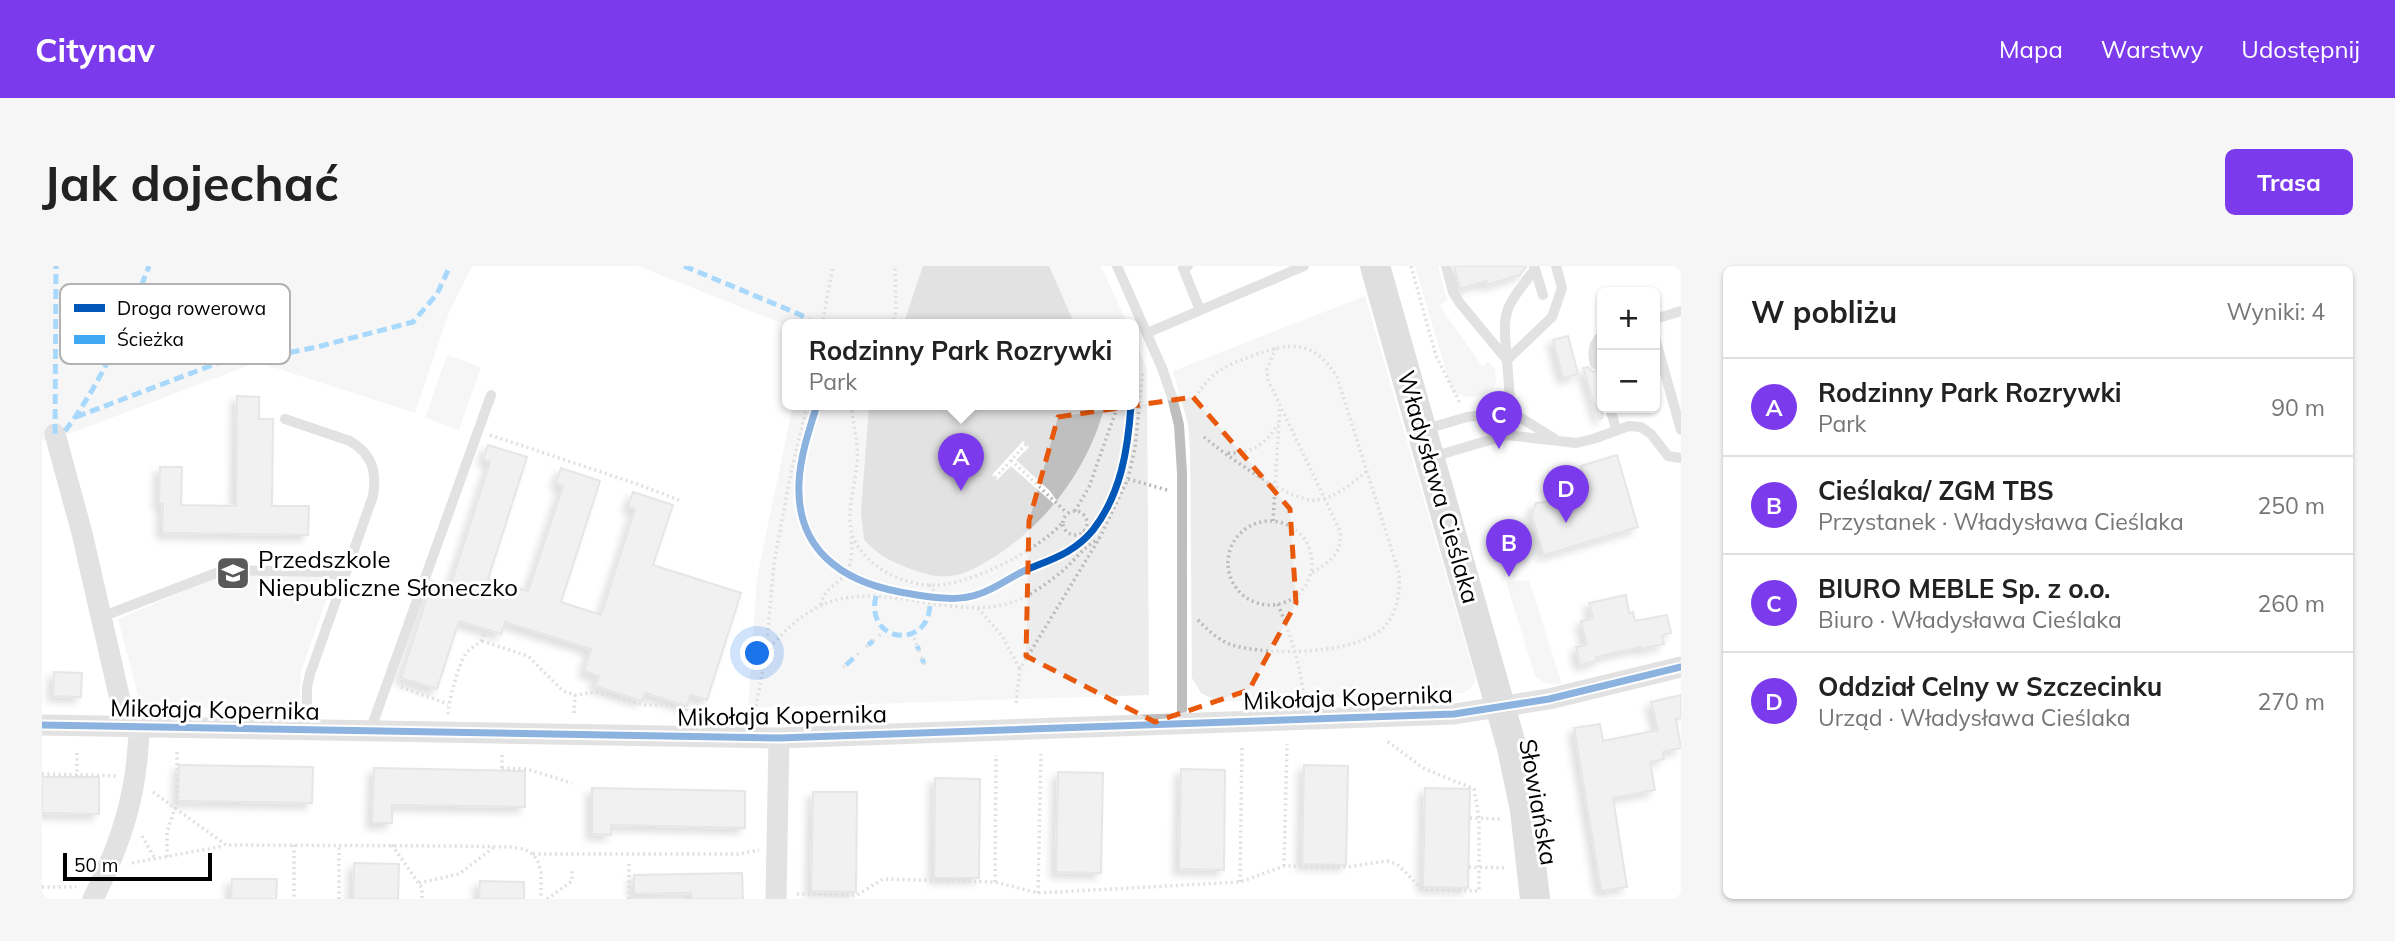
<!DOCTYPE html>
<html lang="pl">
<meta charset="utf-8">
<style>
body{margin:0;font-family:Mulish,sans-serif;background:#f6f6f6;color:#222}
.controls{position:absolute;right:21px;top:21px;display:grid;overflow:hidden;border-radius:10px;box-shadow:0 2px 5px #0004}
.controls button{width:63px;height:63px;display:grid;place-items:center;padding:0;border:0;border-bottom:2px solid #e0e0e0;background:#fff;color:#222;font:35px sans-serif}
.scale{position:absolute;left:21px;bottom:18px;width:149px;box-sizing:border-box;padding-left:7px;border:4px solid #000;border-top:0;font-size:19px;line-height:24px;white-space:nowrap;color:#000;-webkit-text-stroke:5px #fff;paint-order:stroke}
.you{position:absolute;left:716px;top:388px;width:24px;height:24px;margin:-18px;border:5px solid #fff;border-radius:50%;background:#1a73e8;box-shadow:0 0 0 10px #1a73e833}
.badge{display:grid;place-items:center;width:46px;height:46px;border-radius:50%;background:#7c3aed;color:#fff;font-size:23px;font-weight:700}
.pin{position:absolute;translate:-50% -58px;filter:drop-shadow(0 2px 4px #0008)}
.pin::after{content:'';position:absolute;top:37px;width:24px;height:21px;background:inherit;clip-path:polygon(0 0,100% 0,50% 100%)}
.popup{position:absolute;left:740px;top:53px;width:357px;height:91px;box-sizing:border-box;display:grid;place-content:center;border-radius:10px;background:#fff;filter:drop-shadow(0 2px 5px #0005);font-size:23px;white-space:nowrap;color:#767676}
.popup b{font-size:26px;color:#222}
.popup::after{content:'';position:absolute;left:50%;top:100%;margin-left:-14px;border:14px solid transparent;border-top-color:#fff}
.list{margin:0;padding:0;list-style:none}
h2{display:flex;justify-content:space-between;align-items:center;height:91px;margin:0;padding:0 28px;font-size:30px}
h2 small{font-size:23px;font-weight:400;color:#767676}
.list li{display:grid;grid-template-columns:46px 1fr auto;gap:21px;align-items:center;box-sizing:border-box;height:98px;padding:0 28px;border-top:2px solid #e0e0e0}
.list b{display:block;font-size:26px;white-space:nowrap}
.list p{margin:0;font-size:23px;white-space:nowrap;color:#767676}
.list em{font-size:23px;font-style:normal;color:#767676}
.map{position:relative;flex:none;width:1639px;height:633px;overflow:hidden;border-radius:10px}
header{display:flex;align-items:center;gap:42px;box-sizing:border-box;height:98px;padding:0 35px;background:#7c3aed;color:#fff}
header strong{font-size:33px}
nav{display:flex;gap:38px;margin-inline-start:auto;font-size:24px}
.intro{display:flex;align-items:center;justify-content:space-between;box-sizing:border-box;height:168px;padding:0 42px}
h1{margin:0;font-size:49px}
.button{padding:18px 32px;border-radius:10px;background:#7c3aed;color:#fff;font-size:24px;font-weight:700}
main{display:flex;gap:42px;padding:0 42px}
aside{flex:1;background:#fff;border-radius:10px;box-shadow:0 2px 5px #0004}
.map>svg:first-child{display:block}
.green{fill:#ececec}
.water{fill:#bfbfbf}
.pier{fill:#fff}
.building{fill:#dfdfdf;stroke:#c7c7c7;stroke-width:2;filter:url(#shadow)}
.lines{fill:none;stroke-linecap:round;stroke-linejoin:round}
.path{stroke:#b9b9b9;stroke-width:3.5;stroke-dasharray:2 3.5;stroke-linecap:butt}
.lane{stroke:#bebebe;stroke-width:10}
.street{stroke:#bebebe;stroke-width:21}
.secondary{stroke:#b8b8b8;stroke-width:30}
.quiet{stroke:#3fa9f5;stroke-width:5;stroke-dasharray:10 5;stroke-linecap:butt}
.cycleway-casing{stroke:#fff;stroke-width:11}
.cycleway{stroke:#0057b8;stroke-width:7}
.marked{fill:none;stroke:#e8590c;stroke-width:5;stroke-dasharray:14 9;stroke-linejoin:round}
.labels{text-anchor:middle;dominant-baseline:central;stroke-width:6;stroke-linejoin:round;paint-order:stroke}
.street-label{font-size:24px;fill:#000;stroke:#fff}
.poi-label{font-size:24px;fill:#000;stroke:#fff;text-anchor:start}
.key{fill:#fff;stroke:#b2b2b2;stroke-width:2}
.key-label{font-size:19px;fill:#000}
</style>
<header>
<strong>Citynav</strong>
<nav><a>Mapa</a><a>Warstwy</a><a>Udostępnij</a></nav>
</header>
<div class="intro"><h1>Jak dojechać</h1><a class="button">Trasa</a></div>
<main>
<div class="map">
<svg width="1639" height="633" viewBox="0 0 1639 633">
<defs>
<filter id="shadow"><feDropShadow dx="-5.5" dy="5.5" stdDeviation="3.5" flood-color="#0004"/></filter>
</defs>
<rect width="100%" height="100%" fill="#fff"/>
<path class="green" d="M 0,0 L 430,0 L 408,44 L 373,147 L 215,96 L 30,167 L 0,175 Z
M 596,0 L 1059,0 L 1086,59 L 746,60 Z
M 1373,0 L 1396,0 L 1405,34 L 1398,40 L 1440,100 L 1447,96 L 1453,103 L 1454,118 C 1442,133 1427,134 1410,126 Z
M 1323,30 L 1434,414 L 1429,422 L 1421,427 L 1177,436 L 1159,427 L 1150,412 L 1148,183 L 1146,158 L 1131,105 Z
M 1092,74 L 1105,102 L 1107,429 L 706,442 L 715,311 L 751,139 L 1092,139 Z
M 405,89 L 439,101 L 417,164 L 383,152 Z
M 180,309 L 276,311 L 288,323 L 259,406 L 257,444 L 99,441 L 76,353 Z
M 1487,314 L 1520,418 L 1504,418 L 1493,410 L 1464,316 Z"/>
<path class="water" d="M 881,0 L 1007,0 L 1033,59 L 861,59 Z
M 827,139 L 1063,139 C 1047,201 1006,257 952,291 C 939,299 923,309 908,310 C 894,312 879,307 866,302 C 850,296 832,287 822,273 L 819,247 Z"/>
<path class="pier" d="M 981,175 L 987,181 L 974,194 L 1008,225 L 1015,235 L 1012,238 L 969,200 L 955,214 L 950,209 Z"/>
<path class="building" d="M 1412,0 L 1484,0 L 1484,1 L 1478,9 L 1445,19 L 1444,15 L 1418,23 Z
M 1526,70 L 1536,108 L 1521,112 L 1511,74 Z
M 1546,101 L 1551,106 L 1560,101 L 1560,152 L 1557,153 L 1541,102 Z
M 195,130 L 217,131 L 217,153 L 231,153 L 230,240 L 267,240 L 266,269 L 120,267 L 121,238 L 117,238 L 118,201 L 140,201 L 139,239 L 194,240 Z
M 446,179 L 485,191 L 446,313 L 486,325 L 521,220 L 514,217 L 519,202 L 558,215 L 519,336 L 559,349 L 593,243 L 586,241 L 591,226 L 631,239 L 611,299 L 699,327 L 665,434 L 648,429 L 645,440 L 603,427 L 600,435 L 553,420 L 557,410 L 542,405 L 549,383 L 463,356 L 459,368 L 417,355 L 395,423 L 359,412 L 390,315 L 408,321 L 448,196 L 441,193 Z
M 1575,189 L 1596,261 L 1502,289 L 1489,248 L 1494,237 L 1512,235 L 1546,226 L 1539,200 Z
M 1584,329 L 1587,347 L 1591,346 L 1593,355 L 1625,349 L 1629,367 L 1620,369 L 1622,378 L 1599,383 L 1599,381 L 1554,391 L 1555,395 L 1538,399 L 1534,381 L 1545,379 L 1539,355 L 1551,352 L 1547,337 Z
M 12,406 L 40,407 L 39,431 L 11,430 Z
M 1639,429 L 1639,452 L 1634,453 L 1639,482 L 1621,486 L 1622,493 L 1608,496 L 1613,524 L 1571,532 L 1585,621 L 1559,625 L 1532,462 L 1558,458 L 1561,475 L 1616,464 L 1609,436 Z
M 137,499 L 271,501 L 270,537 L 136,535 Z
M 1262,499 L 1306,500 L 1304,599 L 1260,598 Z
M 332,502 L 483,505 L 483,541 L 350,539 L 350,557 L 330,557 Z
M 1139,503 L 1183,504 L 1182,604 L 1137,603 Z
M 1016,506 L 1061,507 L 1059,607 L 1014,606 Z
M 0,511 L 57,511 L 57,548 L 0,547 Z
M 893,512 L 938,513 L 937,612 L 892,612 Z
M 550,522 L 703,525 L 703,562 L 569,559 L 569,569 L 550,568 Z
M 1383,522 L 1428,523 L 1426,622 L 1381,621 Z
M 771,526 L 815,526 L 814,626 L 769,625 Z
M 312,597 L 357,598 L 356,633 L 311,633 Z
M 700,607 L 701,633 L 649,633 L 649,627 L 592,628 L 592,609 Z
M 190,613 L 235,613 L 234,633 L 189,633 Z
M 438,615 L 482,616 L 482,633 L 437,633 Z"/>
<g class="lines">
<path class="path" d="M 1369,0 L 1394,90 L 1419,139
M 780,59 L 791,0
M 850,59 L 854,45 L 853,0
M 1234,82 L 1225,103 L 1226,114 L 1298,265 C 1301,287 1287,297 1269,307
M 809,139 C 811,159 817,178 815,198 C 813,220 804,246 810,268 C 814,281 825,293 836,301 C 850,311 869,318 886,319 C 922,323 997,284 1020,257
M 448,169 L 595,218 L 637,234
M 1162,171 C 1182,188 1249,237 1274,234 C 1294,232 1309,218 1325,205
M 1186,187 C 1210,188 1224,178 1236,158
M 969,194 L 1025,247
M 953,212 L 984,178
M 1086,213 L 1125,224
M1021 257a12 12 0 1 1 24 0a12 12 0 1 1-24 0Z
M 1033,245 L 1047,221 L 1076,139
M 1231,255 L 1238,139
M1186 297a42 42 0 1 1 84 0a42 42 0 1 1-84 0Z
M 1041,265 L 1046,269 L 1048,277
M 887,319 L 904,339
M 1236,338 C 1249,371 1259,400 1262,435
M 779,339 C 781,323 794,320 803,309 C 811,298 810,281 809,269
M 936,342 L 960,370 L 978,403
M 1156,354 C 1166,364 1176,374 1190,379 C 1226,390 1312,389 1341,362 C 1356,347 1358,326 1357,307 L 1295,111 C 1272,73 1247,76 1210,90 C 1184,100 1172,104 1156,127
M 837,370 L 839,368
M 872,372 L 873,374
M 440,375 L 486,390 L 521,425 L 533,429 L 554,426 L 603,439 L 624,439 L 645,442 L 643,452
M 831,375 L 833,373
M 874,377 L 875,380
M 824,381 L 826,379
M 877,384 L 878,387
M 724,386 C 776,324 811,324 886,337 C 912,341 936,344 961,339 C 984,334 1008,316 1025,301 C 1035,291 1044,279 1057,273
M 815,389 L 817,387
M 879,391 L 880,393
M 882,397 L 883,399
M 801,401 L 804,399
M 359,421 L 406,438
M 974,437 L 978,403 L 1057,273 L 1086,213 L 1093,182 L 1101,104
M 532,447 L 533,429
M 406,448 C 406,437 417,397 423,389 C 432,377 438,381 444,364
M 712,451 L 724,386 L 732,297 L 749,206 L 765,139
M 460,502 L 484,503 L 530,517
M 460,502 L 460,486
M 0,508 L 75,510
M 35,511 L 35,485
M 111,526 L 184,579 L 416,580 L 469,581 L 482,583 L 491,588 L 496,596 L 499,606 L 499,633
M 1428,552 L 1461,553
M 100,570 L 113,593
M 252,579 L 252,633
M 350,579 L 380,622 L 380,633
M 491,588 L 697,588 L 717,584
M 125,591 L 125,566 L 135,536 L 135,486
M 90,597 L 182,580
M 587,598 L 587,633
M 1242,600 L 1245,478
M 1427,601 L 1465,602
M 953,616 L 954,489
M 1198,616 L 1200,480
M 377,617 L 417,608 L 451,582
M 0,621 L 34,621
M 996,627 L 999,488
M 755,628 L 815,629 L 841,613 L 953,616 L 996,627 L 1198,616 L 1242,600 L 1305,601 L 1345,595 L 1355,598 L 1380,623 L 1437,625 L 1437,552 L 1432,523 L 1381,502 L 1345,475
M 297,633 L 297,579
M 505,633 L 530,615 L 530,603"/>
<path class="lane" d="M 1075,0 L 1120,102 L 1130,131 L 1137,159 L 1140,207 L 1140,457
M 1146,0 L 1141,2 L 1158,44
M 1404,0 L 1411,26 L 1417,36 L 1465,94
M 1493,3 L 1501,29
M 1613,53 L 1639,45
M 1105,67 L 1262,0
M 1613,72 L 1639,164
M 1465,94 C 1460,42 1462,44 1493,3 L 1492,0
M 1553,98 C 1550,88 1551,76 1560,70
M 1568,142 L 1574,163
M 243,153 L 308,175 C 330,188 335,205 331,230 L 268,408 L 265,421 L 265,464
M 1381,164 L 1425,151 L 1469,146 L 1513,173
M 1465,169 L 1469,146 L 1465,94 L 1510,51 L 1520,22 L 1514,0
M 1390,191 L 1465,169 L 1534,177 L 1551,173 L 1587,160 L 1599,161 L 1609,168 L 1626,190 L 1639,192
M 59,351 L 182,304 L 278,306 L 302,310
M 328,465 L 449,129"/>
<path class="street" d="M 13,168 L 40,267 L 84,460
M 0,459 L 737,472 L 1412,448 L 1507,433 L 1639,401
M 51,633 C 80,576 96,525 97,460
M 734,633 L 737,472"/>
<path class="secondary" d="M 1333,0 L 1470,482 L 1483,544 L 1493,633"/>
<path class="quiet" d="M 642,0 L 759,49 L 772,59
M 34,151 L 189,92 L 215,88 L 240,88 L 275,81 L 371,56 L 395,28 L 408,0
M 23,165 C 60,116 85,57 107,0
M 13,168 L 14,0
M 834,330 C 822,377 888,385 888,337
M 826,379 L 831,375
M 875,380 L 877,384
M 880,393 L 882,397
M 804,399 L 815,389"/>
<g class="cycleway-casing">
<path id="cycleway" d="M 775,139 C 767,164 758,191 757,217 C 754,283 799,315 858,326 C 881,330 914,337 937,328 C 953,323 968,311 984,304 C 1010,293 1032,287 1051,264 C 1079,228 1086,183 1089,139
M 0,459 L 737,472 L 1412,448 L 1507,433 L 1639,401"/>
</g>
<use href="#cycleway" class="cycleway"/>
</g>
<path d="M0 0H1639V633H0ZM 1151,131 L 1248,243 L 1254,337 L 1207,424 L 1113,456 L 984,390 L 987,255 L 1016,151 Z" fill="#fff" fill-opacity=".55" fill-rule="evenodd"/>
<path class="marked" d="M 1151,131 L 1248,243 L 1254,337 L 1207,424 L 1113,456 L 984,390 L 987,255 L 1016,151 Z"/>
<defs>
<g id="school-square" transform="scale(1.75)"><rect x="-9" y="-9" width="18" height="18" rx="4" fill="#595959" stroke="#fff"/><path d="M0-5L7-2L0 1L-7-2ZM-4 1L0 2.5L4 1V4Q0 6-4 4Z" fill="#fff"/></g>
</defs>
<g fill-rule="evenodd">
<use href="#school-square" x="191" y="307"/>
</g>
<g class="labels">
<g class="street-label">
<text transform="translate(1397 221) rotate(74)">Władysława Cieślaka</text>
<text transform="translate(1306 431) rotate(-2)">Mikołaja Kopernika</text>
<text transform="translate(173 443) rotate(1)">Mikołaja Kopernika</text>
<text transform="translate(740 449) rotate(-1)">Mikołaja Kopernika</text>
<text transform="translate(1497 536) rotate(80)">Słowiańska</text>
</g>
<g class="poi-label">
<text x="216" y="293">Przedszkole<tspan x="216" dy="28">Niepubliczne Słoneczko</tspan></text>
</g>
</g>
<rect x="18" y="18" width="230" height="80" rx="10" class="key"/>
<rect x="32" y="38" width="31" height="8" fill="#0057b8"/>
<rect x="32" y="69" width="31" height="9" fill="#3fa9f5"/>
<g class="key-label">
<text x="75" y="49">Droga rowerowa</text>
<text x="75" y="80">Ścieżka</text>
</g>
</svg>
<div class="controls">
<button>+</button>
<button>−</button>
</div>
<div class="scale">50 m</div>
<div class="you"></div>
<div class="pin badge" style="left:919px;top:225px">A</div>
<div class="popup"><b>Rodzinny Park Rozrywki</b>Park</div>
<div class="pin badge" style="left:1467px;top:311px">B</div>
<div class="pin badge" style="left:1457px;top:183px">C</div>
<div class="pin badge" style="left:1524px;top:257px">D</div>
</div>
<aside>
<h2>W pobliżu<small>Wyniki: 4</small></h2>
<ul class="list">
<li><span class="badge">A</span><div><b>Rodzinny Park Rozrywki</b><p>Park</p></div><em>90 m</em></li>
<li><span class="badge">B</span><div><b>Cieślaka/ ZGM TBS</b><p>Przystanek · Władysława Cieślaka</p></div><em>250 m</em></li>
<li><span class="badge">C</span><div><b>BIURO MEBLE Sp. z o.o.</b><p>Biuro · Władysława Cieślaka</p></div><em>260 m</em></li>
<li><span class="badge">D</span><div><b>Oddział Celny w Szczecinku</b><p>Urząd · Władysława Cieślaka</p></div><em>270 m</em></li>
</ul>
</aside>
</main>
